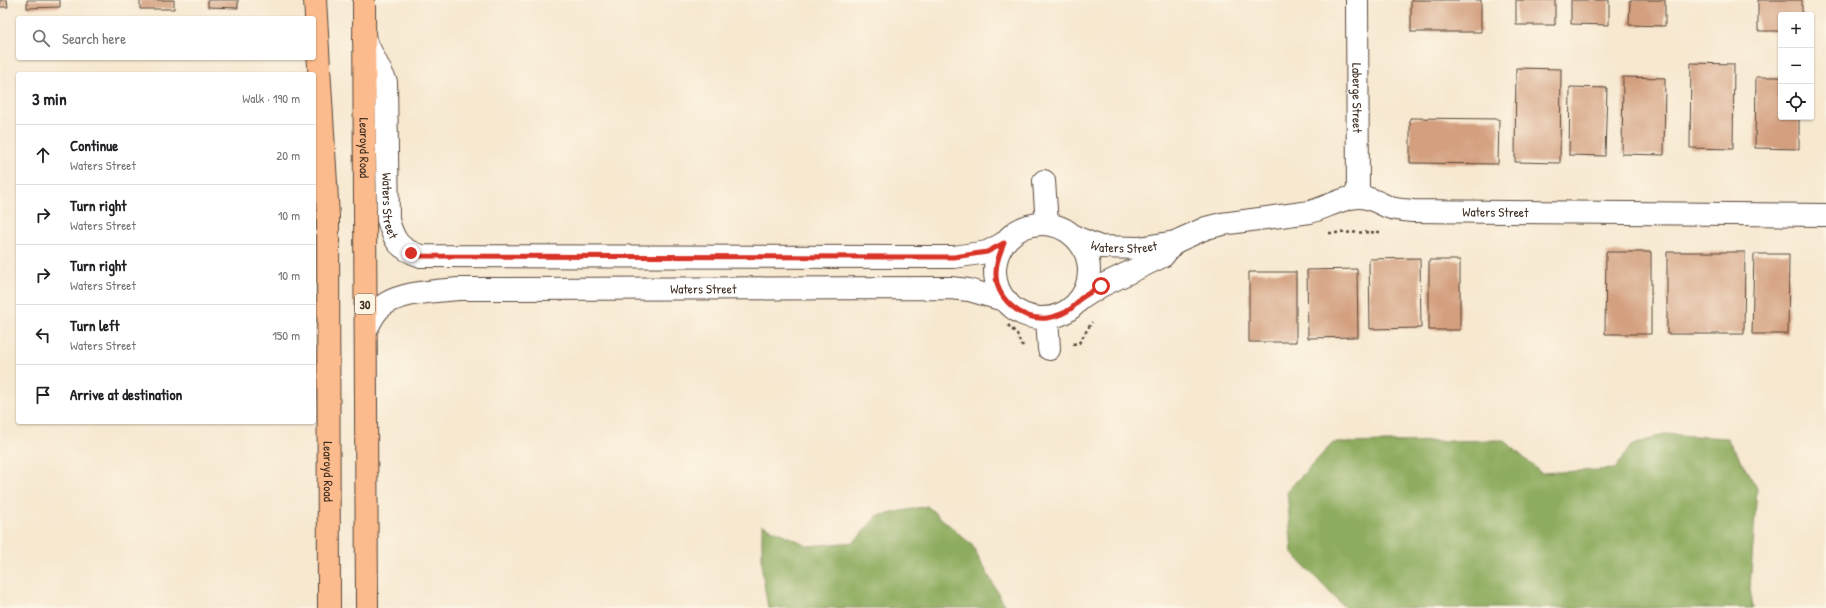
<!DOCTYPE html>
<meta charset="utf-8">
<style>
body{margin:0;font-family:"Patrick Hand",sans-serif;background:#f6f6f6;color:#202124}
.controls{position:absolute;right:12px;top:12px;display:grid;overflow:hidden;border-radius:4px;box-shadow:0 1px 3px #0004}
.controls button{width:36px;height:36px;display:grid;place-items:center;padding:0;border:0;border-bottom:1px solid #e0e0e0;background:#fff;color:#202124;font:20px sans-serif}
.stop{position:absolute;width:12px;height:12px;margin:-9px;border:3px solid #d93025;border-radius:50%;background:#fff}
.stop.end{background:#d93025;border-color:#fff;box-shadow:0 1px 4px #0008}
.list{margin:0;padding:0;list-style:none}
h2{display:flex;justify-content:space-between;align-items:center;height:52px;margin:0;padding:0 16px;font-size:17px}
h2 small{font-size:13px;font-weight:400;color:#757577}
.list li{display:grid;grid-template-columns:26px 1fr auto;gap:12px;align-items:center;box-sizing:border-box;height:60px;padding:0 16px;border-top:1px solid #e0e0e0}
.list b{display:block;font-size:15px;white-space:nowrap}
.list p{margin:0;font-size:13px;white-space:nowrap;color:#757577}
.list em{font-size:13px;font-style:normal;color:#757577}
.icon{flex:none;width:22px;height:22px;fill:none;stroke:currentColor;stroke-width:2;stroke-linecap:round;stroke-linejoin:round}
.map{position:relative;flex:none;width:1826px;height:608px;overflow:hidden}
.search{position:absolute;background:#fff;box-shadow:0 1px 3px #0004;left:16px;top:16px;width:300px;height:44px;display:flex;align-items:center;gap:10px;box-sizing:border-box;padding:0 14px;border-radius:4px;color:#757577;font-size:15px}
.panel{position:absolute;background:#fff;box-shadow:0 1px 3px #0004;left:16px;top:72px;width:300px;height:352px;border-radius:4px}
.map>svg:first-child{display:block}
.forest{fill:#8eac5e;stroke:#646b3e}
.building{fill:#d39f7e}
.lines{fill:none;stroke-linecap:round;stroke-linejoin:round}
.street-casing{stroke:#574639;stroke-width:24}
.primary-casing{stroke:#574639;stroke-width:24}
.path{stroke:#574639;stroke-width:2.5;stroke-dasharray:3 3;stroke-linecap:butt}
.street{stroke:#fff;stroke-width:22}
.primary{stroke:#fbbb8c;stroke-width:22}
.route{stroke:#d93025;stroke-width:5}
.labels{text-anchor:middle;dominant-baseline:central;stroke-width:4;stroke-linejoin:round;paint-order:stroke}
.shield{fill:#fcf5e5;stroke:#75675a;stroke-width:1}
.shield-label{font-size:12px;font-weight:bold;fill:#3b2a1e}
.street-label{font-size:13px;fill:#3b2a1e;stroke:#fcf5e5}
</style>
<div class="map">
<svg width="1826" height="608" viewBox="0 0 1826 608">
<rect width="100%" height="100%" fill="#fcf5e5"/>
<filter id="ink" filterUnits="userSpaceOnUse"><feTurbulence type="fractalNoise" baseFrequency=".025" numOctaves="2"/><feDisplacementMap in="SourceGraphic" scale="8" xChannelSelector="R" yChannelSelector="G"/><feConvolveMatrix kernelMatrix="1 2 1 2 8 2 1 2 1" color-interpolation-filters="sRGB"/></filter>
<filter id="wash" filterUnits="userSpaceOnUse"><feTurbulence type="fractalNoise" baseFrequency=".012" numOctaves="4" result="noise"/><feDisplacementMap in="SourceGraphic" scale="16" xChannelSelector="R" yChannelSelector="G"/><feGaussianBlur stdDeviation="0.9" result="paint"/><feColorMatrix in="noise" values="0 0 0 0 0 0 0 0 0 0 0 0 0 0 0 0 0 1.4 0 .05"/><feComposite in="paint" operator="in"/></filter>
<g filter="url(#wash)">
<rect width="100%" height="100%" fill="#f7e8d0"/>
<path class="forest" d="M 1664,434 L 1727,438 L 1757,488 L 1750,588 L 1753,608 L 1345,608 L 1292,553 L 1287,491 L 1333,443 L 1504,440 L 1541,473 L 1615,469 L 1631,446 Z
M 927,506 L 972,545 L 1006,608 L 768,608 L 762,571 L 762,525 L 809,546 L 854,542 L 877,516 Z"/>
<g id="blocks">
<path class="building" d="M 0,0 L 7,0 L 8,7 L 0,7 Z
M 27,0 L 60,0 L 60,7 L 27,8 Z
M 140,0 L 174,0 L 174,9 L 140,9 Z
M 208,0 L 238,0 L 238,8 L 208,7 Z
M 1411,0 L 1481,0 L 1481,32 L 1411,32 Z
M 1516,0 L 1555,0 L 1555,25 L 1516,25 Z
M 1571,0 L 1609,0 L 1609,25 L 1571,24 Z
M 1630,0 L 1665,0 L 1665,26 L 1629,25 Z
M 1758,0 L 1802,0 L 1802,15 L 1781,15 L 1781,31 L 1758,31 Z
M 1691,63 L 1734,64 L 1733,149 L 1690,148 Z
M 1516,68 L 1561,69 L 1560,163 L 1515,162 Z
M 1623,77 L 1665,78 L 1664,155 L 1622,154 Z
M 1756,77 L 1781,77 L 1781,117 L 1799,117 L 1799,149 L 1755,148 Z
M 1570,87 L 1607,88 L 1605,156 L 1569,155 Z
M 1410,118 L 1499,119 L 1498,164 L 1410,163 Z
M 1606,252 L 1651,252 L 1651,334 L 1605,334 Z
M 1667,252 L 1745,252 L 1744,334 L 1667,334 Z
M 1754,254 L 1789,254 L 1788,334 L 1752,334 Z
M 1420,258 L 1421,328 L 1370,329 L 1369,259 Z
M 1429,260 L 1460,260 L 1460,330 L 1429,330 Z
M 1357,269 L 1358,337 L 1308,338 L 1307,270 Z
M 1249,272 L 1296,272 L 1296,342 L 1249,342 Z"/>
</g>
</g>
<g filter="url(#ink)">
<use href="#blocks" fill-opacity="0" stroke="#574639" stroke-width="1"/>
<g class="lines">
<g class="street-casing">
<g id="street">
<path id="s1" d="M 1357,0 L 1358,197"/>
<path id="s2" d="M 364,38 L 386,82 L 388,220 C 394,241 399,249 421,256 L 954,257 L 987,252 L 1004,243"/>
<path d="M 1044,181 L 1047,224"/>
<circle cx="1042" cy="271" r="47"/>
<path id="s3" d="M 1075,237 L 1100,247 L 1139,248 L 1175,242 L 1206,228 L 1222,224 L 1310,212 C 1325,208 1344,197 1359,197 C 1371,197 1380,204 1391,208 C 1398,210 1406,210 1413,211 L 1826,215"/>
<path d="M 1079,300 L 1101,286 L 1163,256 L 1173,244"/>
<path d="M 1047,318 L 1049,349"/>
<path id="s4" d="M 366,330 C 370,323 373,315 379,309 C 396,292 436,291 459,289 L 950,288 L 969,290 L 1007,301"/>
</g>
</g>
<g class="primary-casing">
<g id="primary">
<path id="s5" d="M 315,0 L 328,217 L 329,608"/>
<path id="s6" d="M 364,0 L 367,608"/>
</g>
</g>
<path class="path" d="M 1329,233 L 1382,232
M 1008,325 L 1017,334 L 1021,345 L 1024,345
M 1073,344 L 1079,343 L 1092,322"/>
<use href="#street" class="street"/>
<use href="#primary" class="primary"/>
</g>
</g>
<g class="lines" filter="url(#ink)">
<path class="route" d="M 411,253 L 421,256 L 954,257 L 987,252 L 1004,243 C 1000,253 996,261 996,272 C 995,298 1021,321 1047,318 C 1056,317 1068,312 1074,306 C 1077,304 1078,301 1080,299 C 1087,294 1094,290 1101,286"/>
</g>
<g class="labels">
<rect class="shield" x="355" y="294" width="20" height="20" rx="3"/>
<g class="shield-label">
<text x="365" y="304">30</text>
</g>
<g class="street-label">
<text stroke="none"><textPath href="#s1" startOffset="98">Laberge Street</textPath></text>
<text stroke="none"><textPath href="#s6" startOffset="148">Learoyd Road</textPath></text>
<text stroke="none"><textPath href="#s2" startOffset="173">Waters Street</textPath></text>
<text stroke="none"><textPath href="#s3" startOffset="432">Waters Street</textPath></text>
<text stroke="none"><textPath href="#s3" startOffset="51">Waters Street</textPath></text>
<text stroke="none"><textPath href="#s4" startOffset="353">Waters Street</textPath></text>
<text stroke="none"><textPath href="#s5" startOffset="472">Learoyd Road</textPath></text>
</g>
</g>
</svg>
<div class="controls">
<button>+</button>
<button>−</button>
<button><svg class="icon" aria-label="locate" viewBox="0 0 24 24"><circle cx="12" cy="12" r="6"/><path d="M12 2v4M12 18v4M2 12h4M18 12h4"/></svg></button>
</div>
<div class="stop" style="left:1101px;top:286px"></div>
<div class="stop end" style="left:411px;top:253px"></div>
<div class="search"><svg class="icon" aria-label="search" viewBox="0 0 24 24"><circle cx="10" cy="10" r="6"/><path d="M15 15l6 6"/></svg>Search here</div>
<section class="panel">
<h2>3 min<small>Walk · 190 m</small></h2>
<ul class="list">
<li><svg class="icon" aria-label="ahead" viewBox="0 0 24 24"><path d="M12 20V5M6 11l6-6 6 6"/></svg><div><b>Continue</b><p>Waters Street</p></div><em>20 m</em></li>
<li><svg class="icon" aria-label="right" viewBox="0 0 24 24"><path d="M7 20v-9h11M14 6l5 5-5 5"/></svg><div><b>Turn right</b><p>Waters Street</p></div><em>10 m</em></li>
<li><svg class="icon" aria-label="right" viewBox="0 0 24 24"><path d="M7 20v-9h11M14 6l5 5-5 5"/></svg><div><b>Turn right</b><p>Waters Street</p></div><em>10 m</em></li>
<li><svg class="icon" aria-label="left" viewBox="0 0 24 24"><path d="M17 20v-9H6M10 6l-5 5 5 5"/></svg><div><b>Turn left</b><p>Waters Street</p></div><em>150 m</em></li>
<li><svg class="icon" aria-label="arrive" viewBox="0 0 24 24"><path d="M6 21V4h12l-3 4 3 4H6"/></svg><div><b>Arrive at destination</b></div></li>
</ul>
</section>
</div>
